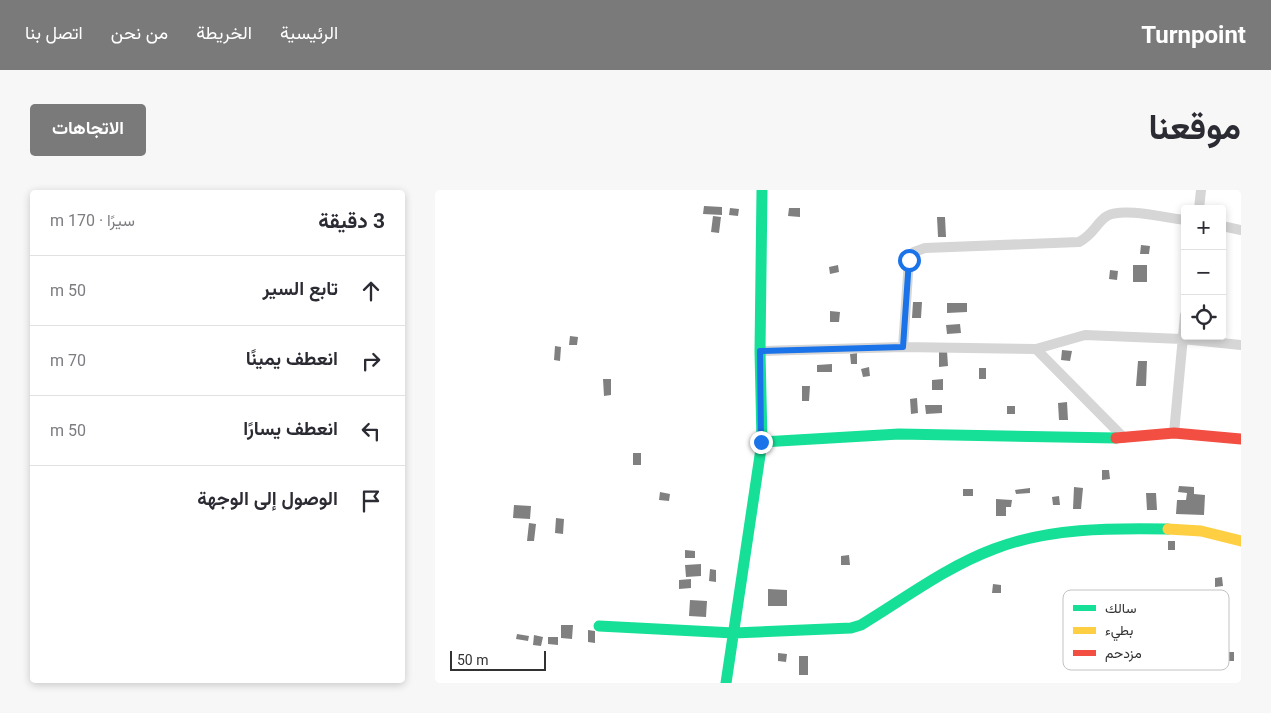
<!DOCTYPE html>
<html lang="ar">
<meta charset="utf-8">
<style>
body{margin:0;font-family:Roboto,Vazirmatn,sans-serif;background:#f7f7f7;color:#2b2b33;direction:rtl}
.controls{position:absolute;right:15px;top:15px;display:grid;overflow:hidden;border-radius:5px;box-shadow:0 2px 8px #0003}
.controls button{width:45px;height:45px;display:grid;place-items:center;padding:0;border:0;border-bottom:1px solid #e1e1e2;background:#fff;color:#2b2b33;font:25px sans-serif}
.scale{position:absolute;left:15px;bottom:12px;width:96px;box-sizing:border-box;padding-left:5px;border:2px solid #323232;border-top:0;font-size:14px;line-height:18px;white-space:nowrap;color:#323232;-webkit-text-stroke:4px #fff;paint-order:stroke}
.stop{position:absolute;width:15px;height:15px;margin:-11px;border:4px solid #1a73e8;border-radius:50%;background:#fff}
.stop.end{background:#1a73e8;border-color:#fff;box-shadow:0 1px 5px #0008}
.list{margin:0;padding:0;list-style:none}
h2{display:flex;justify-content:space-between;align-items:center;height:65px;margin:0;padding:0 20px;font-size:21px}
h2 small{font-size:16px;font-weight:400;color:#7c7c81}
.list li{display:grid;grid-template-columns:32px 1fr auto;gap:15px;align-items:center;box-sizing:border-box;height:70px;padding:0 20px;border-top:1px solid #e1e1e2}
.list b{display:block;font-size:19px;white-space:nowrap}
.list em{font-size:16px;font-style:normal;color:#7c7c81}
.icon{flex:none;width:28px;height:28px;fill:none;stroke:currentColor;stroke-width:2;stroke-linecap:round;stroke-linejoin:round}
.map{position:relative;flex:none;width:806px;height:493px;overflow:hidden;direction:ltr;border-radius:5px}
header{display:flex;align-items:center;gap:30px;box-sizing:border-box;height:70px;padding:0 25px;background:#7a7a7a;color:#fff}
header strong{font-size:24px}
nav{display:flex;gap:28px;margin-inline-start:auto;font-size:18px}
.intro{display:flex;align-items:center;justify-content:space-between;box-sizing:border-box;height:120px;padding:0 30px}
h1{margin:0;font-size:35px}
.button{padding:12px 22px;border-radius:5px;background:#7a7a7a;color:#fff;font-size:18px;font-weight:700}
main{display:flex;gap:30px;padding:0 30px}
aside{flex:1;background:#fff;border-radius:5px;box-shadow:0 2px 8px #0003}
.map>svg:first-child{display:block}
.building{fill:#808080}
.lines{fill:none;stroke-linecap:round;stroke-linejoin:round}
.street{stroke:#d6d6d6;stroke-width:10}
.fast{stroke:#16e098;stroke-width:11}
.slow{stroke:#ffcf43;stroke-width:11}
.jam{stroke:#f24e42;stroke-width:11}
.route{stroke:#1a73e8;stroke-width:6}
.key{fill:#fff;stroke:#c2c2c2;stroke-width:1}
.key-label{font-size:14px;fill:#323232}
</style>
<header>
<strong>Turnpoint</strong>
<nav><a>الرئيسية</a><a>الخريطة</a><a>من نحن</a><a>اتصل بنا</a></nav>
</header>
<div class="intro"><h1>موقعنا</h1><a class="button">الاتجاهات</a></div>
<main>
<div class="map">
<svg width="806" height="493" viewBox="0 0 806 493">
<rect width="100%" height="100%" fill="#fff"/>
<path class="building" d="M 269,16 L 287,17 L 287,25 L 268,24 Z
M 295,18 L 304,19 L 303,26 L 294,25 Z
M 354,18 L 365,18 L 365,27 L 353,26 Z
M 278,26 L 286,27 L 284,43 L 276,42 Z
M 502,27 L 510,27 L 511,47 L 503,47 Z
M 706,55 L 715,56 L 714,64 L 705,64 Z
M 403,75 L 404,82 L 395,84 L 394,77 Z
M 698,75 L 712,75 L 712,92 L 698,92 Z
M 675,80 L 683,81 L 682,90 L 674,89 Z
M 478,112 L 487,112 L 486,128 L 477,128 Z
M 512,113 L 532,113 L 532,122 L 512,123 Z
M 395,121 L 405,122 L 404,132 L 395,132 Z
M 525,134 L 526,143 L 512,144 L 511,135 Z
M 135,146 L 143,147 L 142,155 L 134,155 Z
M 120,156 L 126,157 L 125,171 L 119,170 Z
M 627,160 L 637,161 L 635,171 L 626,170 Z
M 512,161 L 513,176 L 504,177 L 504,162 Z
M 422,163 L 422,174 L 416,174 L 415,164 Z
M 703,171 L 712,171 L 711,196 L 701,196 Z
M 397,174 L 397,182 L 382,182 L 382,175 Z
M 434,177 L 435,186 L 428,187 L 426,179 Z
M 544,178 L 551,178 L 551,189 L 544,189 Z
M 168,189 L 176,189 L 176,205 L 169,206 Z
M 508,189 L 508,200 L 497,200 L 497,190 Z
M 367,196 L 375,196 L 374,211 L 367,211 Z
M 482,208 L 483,223 L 476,224 L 475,209 Z
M 632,212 L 633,230 L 624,230 L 623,213 Z
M 490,215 L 507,215 L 507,223 L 491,224 Z
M 572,216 L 580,216 L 580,224 L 572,224 Z
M 198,263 L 206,263 L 206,275 L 198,275 Z
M 667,280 L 674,280 L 675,289 L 667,290 Z
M 744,296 L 759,297 L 759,304 L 770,305 L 769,325 L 741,324 L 742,310 L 751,310 L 752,303 L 743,302 Z
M 639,297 L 648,298 L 646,319 L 638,319 Z
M 595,298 L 595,303 L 581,304 L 580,300 Z
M 528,299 L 538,299 L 538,306 L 528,306 Z
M 225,302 L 235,304 L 234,311 L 224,310 Z
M 711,303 L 721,303 L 722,320 L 712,320 Z
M 624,306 L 625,315 L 618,315 L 617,307 Z
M 561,309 L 577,310 L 576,317 L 571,317 L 571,326 L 561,326 Z
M 79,315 L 96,316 L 95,329 L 78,328 Z
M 121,328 L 129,329 L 128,344 L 120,343 Z
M 94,333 L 101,334 L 99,351 L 92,351 Z
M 733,351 L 740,351 L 740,360 L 733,360 Z
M 250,360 L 260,361 L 260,368 L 250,368 Z
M 414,365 L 415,375 L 406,375 L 406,366 Z
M 266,374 L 266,386 L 251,387 L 250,375 Z
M 275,379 L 281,380 L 281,392 L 274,391 Z
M 787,387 L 788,396 L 780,397 L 780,388 Z
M 256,389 L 256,398 L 244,399 L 244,390 Z
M 558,394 L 566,395 L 566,403 L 557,403 Z
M 333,399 L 352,400 L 352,416 L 333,416 Z
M 255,410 L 272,411 L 271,427 L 254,426 Z
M 126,435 L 138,435 L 137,449 L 126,448 Z
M 153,440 L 160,441 L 160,453 L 153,452 Z
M 82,444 L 94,446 L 93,451 L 81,449 Z
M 99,445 L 108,447 L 106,456 L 98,455 Z
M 113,447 L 123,447 L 123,455 L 113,454 Z
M 790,462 L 799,462 L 799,471 L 789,471 Z
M 343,463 L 352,464 L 351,472 L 343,471 Z
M 364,466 L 373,466 L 373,485 L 364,485 Z"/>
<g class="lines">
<path class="street" d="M 764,19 L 766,0
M 787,36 L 806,40
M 468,157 L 474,70 L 479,62 L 490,58 L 644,52 C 659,44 661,33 672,26 C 688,17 731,28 750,30
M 601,159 L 650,145 L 747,149 L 806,155
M 325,161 L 468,157 L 601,159 L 689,248
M 739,243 L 750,125"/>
<path class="fast" d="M 327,252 L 464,244 L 681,248
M 164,436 L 299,443 L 416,438 L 426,435 C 469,409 511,377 559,359 C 613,338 675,338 733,339
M 291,493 L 327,252 L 325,161 L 327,0"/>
<path class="slow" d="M 733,339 L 766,341 L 806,351"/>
<path class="jam" d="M 681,248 L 739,243 L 806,249"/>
</g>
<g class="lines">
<path class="route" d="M 326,252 L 325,161 L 468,157 L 474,70"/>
</g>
<rect x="628" y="400" width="166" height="80" rx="8" class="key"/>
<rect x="638" y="415" width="23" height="6" fill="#16e098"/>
<rect x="638" y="437" width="23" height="7" fill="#ffcf43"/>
<rect x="638" y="460" width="23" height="6" fill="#f24e42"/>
<g class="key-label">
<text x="670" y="423">سالك</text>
<text x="670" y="445">بطيء</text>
<text x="670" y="468">مزدحم</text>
</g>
</svg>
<div class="controls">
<button>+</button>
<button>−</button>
<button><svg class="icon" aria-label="locate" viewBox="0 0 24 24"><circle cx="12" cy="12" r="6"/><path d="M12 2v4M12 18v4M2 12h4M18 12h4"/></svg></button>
</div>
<div class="scale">50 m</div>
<div class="stop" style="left:474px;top:70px"></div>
<div class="stop end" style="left:326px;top:252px"></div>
</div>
<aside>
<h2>3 دقيقة<small>سيرًا · 170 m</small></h2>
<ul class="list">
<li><svg class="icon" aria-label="ahead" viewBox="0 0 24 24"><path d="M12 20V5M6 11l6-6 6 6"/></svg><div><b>تابع السير</b></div><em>50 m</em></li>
<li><svg class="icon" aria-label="right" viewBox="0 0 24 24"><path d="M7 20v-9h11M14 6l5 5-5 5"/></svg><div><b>انعطف يمينًا</b></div><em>70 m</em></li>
<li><svg class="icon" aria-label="left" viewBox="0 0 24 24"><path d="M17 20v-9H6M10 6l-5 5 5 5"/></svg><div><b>انعطف يسارًا</b></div><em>50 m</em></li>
<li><svg class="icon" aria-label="arrive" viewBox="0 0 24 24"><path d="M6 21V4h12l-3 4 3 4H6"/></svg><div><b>الوصول إلى الوجهة</b></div></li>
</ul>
</aside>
</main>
